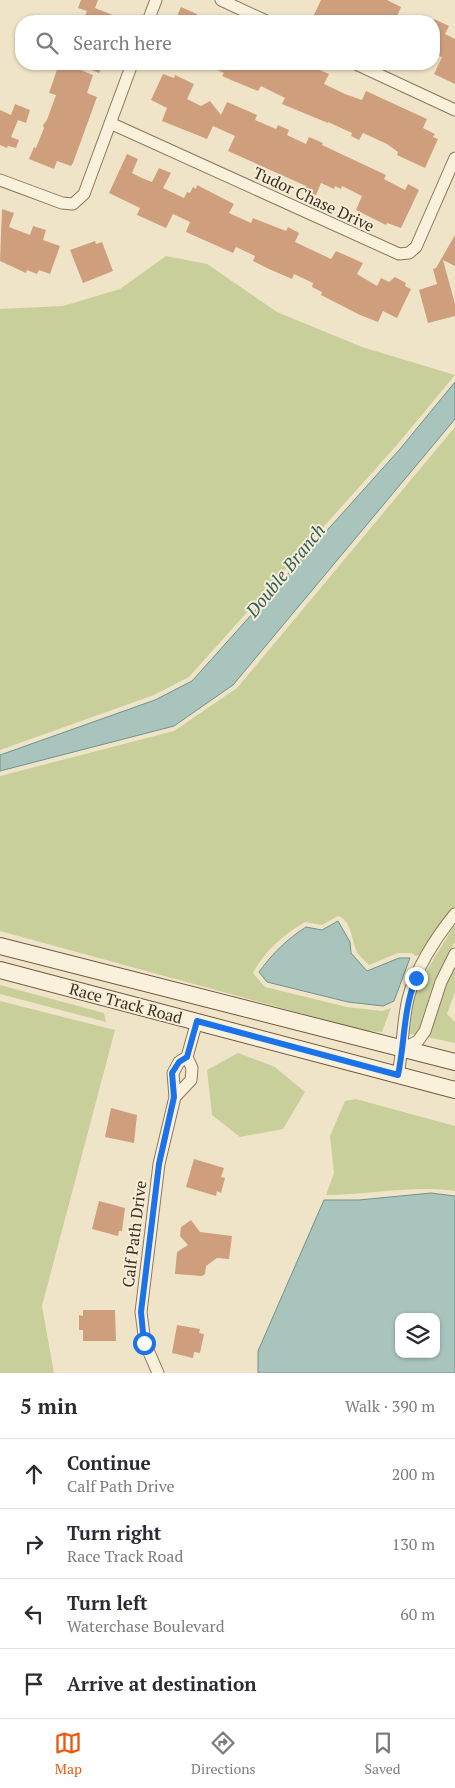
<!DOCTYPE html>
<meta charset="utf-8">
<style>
body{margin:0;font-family:"PT Serif",serif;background:#f2f2f3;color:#2b2b33}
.controls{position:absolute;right:15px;bottom:15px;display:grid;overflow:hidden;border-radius:10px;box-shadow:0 1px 4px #0004}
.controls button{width:45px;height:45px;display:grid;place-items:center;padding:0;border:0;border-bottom:1px solid #e1e1e2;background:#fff;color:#2b2b33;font:25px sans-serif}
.stop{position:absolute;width:15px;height:15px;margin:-11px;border:4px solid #1a73e8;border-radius:50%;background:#fff}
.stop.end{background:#1a73e8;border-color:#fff;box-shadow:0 1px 5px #0008}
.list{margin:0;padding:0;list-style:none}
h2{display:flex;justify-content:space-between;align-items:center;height:65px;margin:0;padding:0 20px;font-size:21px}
h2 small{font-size:16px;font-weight:400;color:#7c7c81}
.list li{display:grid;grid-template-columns:32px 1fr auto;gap:15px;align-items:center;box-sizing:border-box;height:70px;padding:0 20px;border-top:1px solid #e1e1e2}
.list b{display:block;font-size:19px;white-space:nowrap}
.list p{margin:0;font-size:16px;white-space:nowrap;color:#7c7c81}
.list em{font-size:16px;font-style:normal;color:#7c7c81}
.icon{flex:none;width:28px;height:28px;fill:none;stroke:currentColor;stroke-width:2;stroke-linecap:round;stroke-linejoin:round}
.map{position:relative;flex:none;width:455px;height:1373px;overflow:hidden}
.search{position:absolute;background:#fff;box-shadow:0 1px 4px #0004;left:15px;right:15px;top:15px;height:55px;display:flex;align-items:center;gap:12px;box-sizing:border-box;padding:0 18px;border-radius:20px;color:#7c7c81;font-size:19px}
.sheet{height:345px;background:#fff}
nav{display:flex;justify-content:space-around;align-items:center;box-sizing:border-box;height:70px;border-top:1px solid #e1e1e2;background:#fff;font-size:14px;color:#7c7c81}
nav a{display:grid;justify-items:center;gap:2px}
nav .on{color:#ea580c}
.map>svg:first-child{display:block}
.green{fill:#c9cf9b}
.water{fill:#a9c4bc;stroke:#6f938a;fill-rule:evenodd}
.building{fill:#cf9f7d}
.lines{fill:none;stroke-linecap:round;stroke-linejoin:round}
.street-casing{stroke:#8d765c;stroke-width:13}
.secondary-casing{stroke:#6f573f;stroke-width:18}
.street{stroke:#faf1dc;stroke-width:11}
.secondary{stroke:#faf1dc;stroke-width:16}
.route{stroke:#1a73e8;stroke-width:6}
.labels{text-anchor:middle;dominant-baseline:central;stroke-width:4;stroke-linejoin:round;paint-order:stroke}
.street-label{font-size:16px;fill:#3d2e20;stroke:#f7eed8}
.water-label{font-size:18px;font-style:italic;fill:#2f5d5a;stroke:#f7eed8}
</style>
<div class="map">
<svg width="455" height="1373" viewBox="0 0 455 1373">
<rect width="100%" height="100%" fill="#f0e4c8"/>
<path class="green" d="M 166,256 L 207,264 L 277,312 L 362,347 L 455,375 L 396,446 L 189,677 L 154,695 L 0,750 L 0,309 L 63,306 L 120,289 Z
M 455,427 L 455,907 L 421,955 L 415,956 L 412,953 L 398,953 L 369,965 C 365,961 358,955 356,950 C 352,940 351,920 338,916 L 322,925 L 305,922 C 285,934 264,951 253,973 L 265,987 L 347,1007 L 382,1011 L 391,1008 L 382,1032 L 366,1031 L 0,931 L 0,776 L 174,731 L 237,688 Z
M 455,924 L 455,942 L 435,980 L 419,1029 L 415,1035 L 409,1034 L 414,998 L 421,980 Z
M 455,967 L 455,992 L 447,1014 L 455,1022 L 455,1043 L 427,1037 L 446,984 Z
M 0,985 L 104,1013 L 106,1022 L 0,994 Z
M 0,1001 L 115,1030 L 42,1306 L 54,1373 L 0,1373 Z
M 238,1053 L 275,1067 L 305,1092 L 283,1129 L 240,1137 L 212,1115 L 207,1070 Z
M 356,1099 L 455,1126 L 455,1191 C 412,1185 369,1195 326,1195 L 334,1173 L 330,1136 L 345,1101 Z"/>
<path class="water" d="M 455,382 L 455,419 L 233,685 L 174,726 L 0,771 L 0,755 L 155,700 L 192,681 L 400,449 Z
M 338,921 L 350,942 L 351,953 L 367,971 L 399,958 L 410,958 L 394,1001 L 383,1006 L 348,1002 L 267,982 L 259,972 C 272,954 287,939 306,927 L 322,930 Z
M 431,1193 L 455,1196 L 455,1373 L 258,1373 L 258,1351 L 324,1200 L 359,1200 ZM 399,1317 L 436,1317 L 436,1354 L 399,1354 Z"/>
<path class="building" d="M 81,0 L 98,0 L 95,8 L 128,21 L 83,21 L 87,11 L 78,8 Z
M 321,0 L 387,0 L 401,7 L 395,21 L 321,21 L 313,17 Z
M 181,7 L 197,14 L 195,21 L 175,21 Z
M 434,19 L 449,26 L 445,34 L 455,39 L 455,84 L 434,74 L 442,57 L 434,54 Z
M 59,64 L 74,64 L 73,67 L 93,75 L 87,93 L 97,97 L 73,163 L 71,166 L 57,161 L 54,169 L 29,159 L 34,147 L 36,148 L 44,128 L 43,125 L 47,120 L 56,95 L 49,93 Z
M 76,64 L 103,64 L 99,73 Z
M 204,64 L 306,64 L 329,74 L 324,84 L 345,94 L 362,100 L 366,91 L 427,119 L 423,128 L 435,134 L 433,137 L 438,139 L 425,168 L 397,155 L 398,152 L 387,144 L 363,133 L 359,140 L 351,136 L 352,133 L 328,122 L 328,123 L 282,104 L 285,98 L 261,86 L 258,91 L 231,80 L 222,76 L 224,73 Z
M 163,74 L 174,78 L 175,75 L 194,84 L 187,99 L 201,106 L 210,101 L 221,115 L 227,102 L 257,115 L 255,120 L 276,129 L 278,125 L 289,130 L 287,135 L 306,144 L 309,137 L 323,143 L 322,145 L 386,175 L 384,179 L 405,190 L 408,184 L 419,190 L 401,228 L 387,223 L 386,225 L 356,210 L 362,196 L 342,186 L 341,189 L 335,186 L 334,189 L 321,183 L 316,195 L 304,190 L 306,186 L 228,151 L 235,136 L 213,126 L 207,139 L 162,121 L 167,108 L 151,100 Z
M 15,104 L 30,110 L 26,123 L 18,120 L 11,137 L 19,140 L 16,148 L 8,146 L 7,148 L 0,145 L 0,110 L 11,115 Z
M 127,154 L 138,159 L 132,173 L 142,178 L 152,182 L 159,168 L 171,173 L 163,188 L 184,198 L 187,192 L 190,193 L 193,187 L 196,189 L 197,185 L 234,204 L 229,213 L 251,223 L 253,218 L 286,231 L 288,227 L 299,233 L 295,242 L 331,259 L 336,251 L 363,263 L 357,274 L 377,286 L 381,278 L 389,282 L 395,277 L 406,283 L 405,286 L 411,289 L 397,318 L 383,311 L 378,322 L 360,315 L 321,295 L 322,292 L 312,287 L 313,283 L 294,274 L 292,279 L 269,269 L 253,261 L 255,256 L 236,247 L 233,253 L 186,232 L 190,222 L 173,214 L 166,228 L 137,215 L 140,208 L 109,193 Z
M 2,209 L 14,213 L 9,227 L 30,235 L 33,226 L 46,230 L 43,240 L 60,246 L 50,274 L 39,270 L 37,274 L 27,270 L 26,273 L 0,261 Z
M 455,235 L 455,266 L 443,260 L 455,304 L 455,316 L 428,323 L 419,290 L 437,284 L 433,269 L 436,268 Z
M 95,241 L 96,244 L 102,242 L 113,271 L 83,283 L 70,250 Z
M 111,1108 L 137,1115 L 134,1143 L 105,1137 Z
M 194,1159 L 224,1168 L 221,1177 L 225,1178 L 221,1193 L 217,1191 L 216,1196 L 186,1187 Z
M 99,1201 L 125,1208 L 122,1231 L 119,1231 L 118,1236 L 92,1229 Z
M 191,1220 L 200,1232 L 232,1236 L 229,1259 L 217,1258 L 206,1266 L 205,1274 L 202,1276 L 175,1274 L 177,1252 L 188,1245 L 180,1236 L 181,1227 Z
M 83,1310 L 115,1310 L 116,1341 L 83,1341 L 83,1330 L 79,1330 L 79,1315 L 83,1316 Z
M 177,1325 L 200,1329 L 199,1333 L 204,1334 L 200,1353 L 194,1352 L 193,1358 L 172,1353 Z"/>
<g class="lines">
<g class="street-casing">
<path id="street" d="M 221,0 L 266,21
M 148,21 L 156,0
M 356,64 L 455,110
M 110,123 L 399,254 L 409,253 L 416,247 L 455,158
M 0,180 L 62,203 L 73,204 L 84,194 L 132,64
M 404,1048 L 418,1041 L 425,1031 L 441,982 L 455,954
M 398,1075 C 403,1049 402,1024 408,999 C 415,970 436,937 455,914
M 175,1097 L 191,1080 L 192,1068 L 187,1057 L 197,1021
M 158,1373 L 145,1343 L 141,1312 L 159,1164 L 175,1097 L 173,1073 L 179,1062 L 187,1057"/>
</g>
<g class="secondary-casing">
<path id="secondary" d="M 0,946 L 455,1062
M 0,970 L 455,1090"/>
</g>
<use href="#street" class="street"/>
<use href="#secondary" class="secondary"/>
</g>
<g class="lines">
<path class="route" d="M 144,1343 L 141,1312 L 159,1164 L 174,1097 L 172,1073 L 179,1062 L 187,1057 L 197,1021 L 398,1075 C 405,1042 403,1010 416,978"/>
</g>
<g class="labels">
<g class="street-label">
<text transform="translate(314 199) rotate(25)">Tudor Chase Drive</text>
<text transform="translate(126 1003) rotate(15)">Race Track Road</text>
<text transform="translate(134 1234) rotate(-83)">Calf Path Drive</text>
</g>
<g class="water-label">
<text transform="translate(285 570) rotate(-51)">Double Branch</text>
</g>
</g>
</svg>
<div class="controls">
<button><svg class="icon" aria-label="layers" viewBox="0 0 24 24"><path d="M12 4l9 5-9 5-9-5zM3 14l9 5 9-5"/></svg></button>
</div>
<div class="stop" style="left:144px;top:1343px"></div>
<div class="stop end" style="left:416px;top:978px"></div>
<div class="search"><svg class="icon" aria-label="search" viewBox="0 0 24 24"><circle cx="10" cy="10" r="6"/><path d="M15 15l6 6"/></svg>Search here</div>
</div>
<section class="sheet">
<h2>5 min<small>Walk · 390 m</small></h2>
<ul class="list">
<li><svg class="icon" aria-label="ahead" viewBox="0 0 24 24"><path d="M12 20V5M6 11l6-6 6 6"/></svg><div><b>Continue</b><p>Calf Path Drive</p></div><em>200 m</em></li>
<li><svg class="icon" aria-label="right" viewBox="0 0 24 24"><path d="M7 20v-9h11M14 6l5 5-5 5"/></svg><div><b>Turn right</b><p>Race Track Road</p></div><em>130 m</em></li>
<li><svg class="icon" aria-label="left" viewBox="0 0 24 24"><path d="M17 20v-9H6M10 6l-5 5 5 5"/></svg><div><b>Turn left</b><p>Waterchase Boulevard</p></div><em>60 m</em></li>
<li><svg class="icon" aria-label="arrive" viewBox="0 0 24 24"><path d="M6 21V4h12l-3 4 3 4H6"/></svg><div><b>Arrive at destination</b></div></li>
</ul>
</section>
<nav>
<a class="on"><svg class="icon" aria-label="map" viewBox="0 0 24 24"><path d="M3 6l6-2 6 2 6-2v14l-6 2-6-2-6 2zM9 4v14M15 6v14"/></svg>Map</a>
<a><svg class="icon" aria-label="directions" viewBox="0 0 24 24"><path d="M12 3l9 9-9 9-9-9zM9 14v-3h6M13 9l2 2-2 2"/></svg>Directions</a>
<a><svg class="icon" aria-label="saved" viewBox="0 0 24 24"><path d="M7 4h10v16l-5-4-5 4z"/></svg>Saved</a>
</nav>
